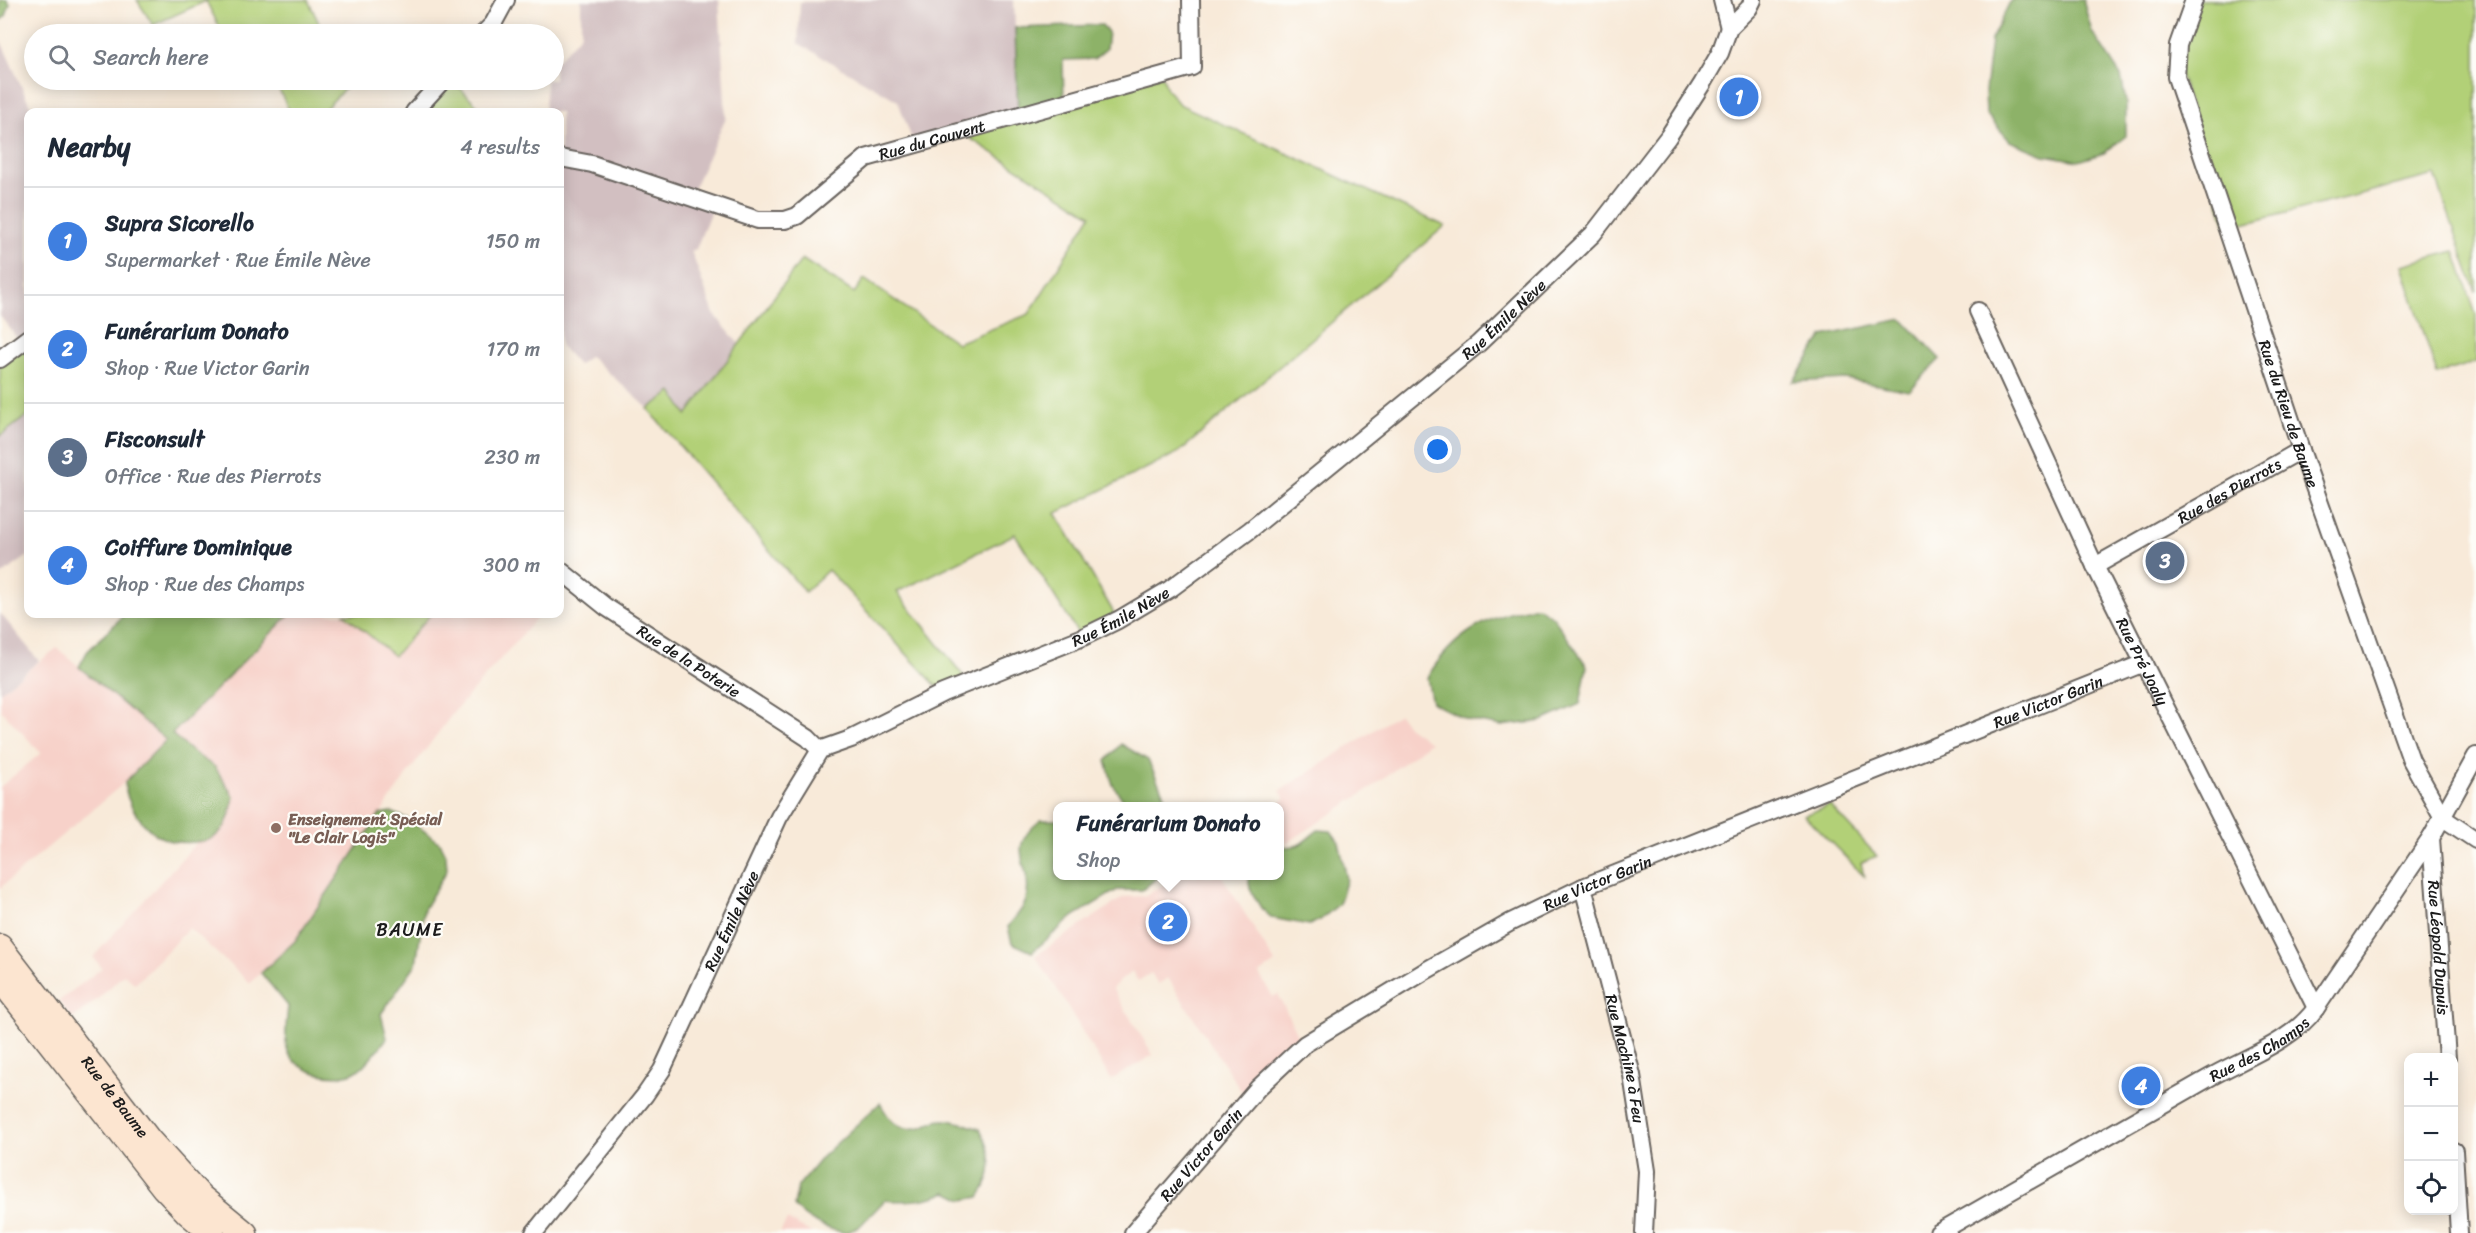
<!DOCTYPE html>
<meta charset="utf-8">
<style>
body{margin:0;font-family:Sriracha,sans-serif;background:#f6f6f7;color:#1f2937}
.controls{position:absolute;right:18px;bottom:18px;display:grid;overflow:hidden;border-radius:12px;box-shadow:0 3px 15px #0003}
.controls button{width:54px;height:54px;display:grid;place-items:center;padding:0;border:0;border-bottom:2px solid #e0e1e3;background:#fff;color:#1f2937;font:30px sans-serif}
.you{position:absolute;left:1438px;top:450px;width:21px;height:21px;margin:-15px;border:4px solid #fff;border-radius:50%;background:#1a73e8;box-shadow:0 0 0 9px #1a73e833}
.badge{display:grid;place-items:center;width:39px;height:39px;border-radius:50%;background:#d93025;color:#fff;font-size:20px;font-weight:700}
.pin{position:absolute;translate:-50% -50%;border:3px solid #fff;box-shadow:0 2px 6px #0006}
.popup{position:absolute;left:1053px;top:802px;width:231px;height:78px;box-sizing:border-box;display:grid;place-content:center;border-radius:12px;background:#fff;filter:drop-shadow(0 2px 4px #0005);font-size:20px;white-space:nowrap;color:#747a83}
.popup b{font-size:22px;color:#1f2937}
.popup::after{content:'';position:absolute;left:50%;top:100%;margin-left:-12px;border:12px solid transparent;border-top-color:#fff}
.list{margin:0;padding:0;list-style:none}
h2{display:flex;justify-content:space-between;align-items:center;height:78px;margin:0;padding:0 24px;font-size:26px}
h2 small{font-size:20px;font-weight:400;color:#747a83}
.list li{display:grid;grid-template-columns:39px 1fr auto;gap:18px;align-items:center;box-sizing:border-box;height:108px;padding:0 24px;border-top:2px solid #e0e1e3}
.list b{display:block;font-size:22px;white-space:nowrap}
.list p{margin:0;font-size:20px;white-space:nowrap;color:#747a83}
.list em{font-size:20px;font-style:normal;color:#747a83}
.icon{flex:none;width:33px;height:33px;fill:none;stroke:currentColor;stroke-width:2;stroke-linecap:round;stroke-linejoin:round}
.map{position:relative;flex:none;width:2476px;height:1233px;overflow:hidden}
.search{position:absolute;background:#fff;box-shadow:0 3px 15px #0003;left:24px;top:24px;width:540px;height:66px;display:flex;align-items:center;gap:15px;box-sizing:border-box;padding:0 21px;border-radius:33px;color:#747a83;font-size:22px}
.panel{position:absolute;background:#fff;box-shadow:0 3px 15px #0003;left:24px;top:108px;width:540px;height:510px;border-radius:12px}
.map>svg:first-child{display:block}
.built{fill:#f7d1c9}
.industrial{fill:#d2bfc1}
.green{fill:#b2d077;stroke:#67764a;stroke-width:1.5}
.forest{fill:#8db268;stroke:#546742;stroke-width:1.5}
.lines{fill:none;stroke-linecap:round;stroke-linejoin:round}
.minor-casing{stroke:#69645e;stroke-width:20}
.secondary-casing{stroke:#69645e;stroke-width:27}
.minor{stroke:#fff;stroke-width:16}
.secondary{stroke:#fce5d0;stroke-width:24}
.education-dot{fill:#8d6e63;stroke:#fdfcf7;stroke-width:2}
.labels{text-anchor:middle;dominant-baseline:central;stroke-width:4.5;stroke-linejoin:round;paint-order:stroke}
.street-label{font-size:16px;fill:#1c1c1c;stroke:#fdfcf7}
.education-label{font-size:16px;font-weight:bold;fill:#785e54;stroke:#fdfcf7;text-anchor:start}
.neighbourhood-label{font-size:18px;letter-spacing:1.5px;fill:#1c1c1c;stroke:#fdfcf7}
</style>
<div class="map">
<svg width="2476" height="1233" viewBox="0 0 2476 1233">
<rect width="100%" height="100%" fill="#fdfcf7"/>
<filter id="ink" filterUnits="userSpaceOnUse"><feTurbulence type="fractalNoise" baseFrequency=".0167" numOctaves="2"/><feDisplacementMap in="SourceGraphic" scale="12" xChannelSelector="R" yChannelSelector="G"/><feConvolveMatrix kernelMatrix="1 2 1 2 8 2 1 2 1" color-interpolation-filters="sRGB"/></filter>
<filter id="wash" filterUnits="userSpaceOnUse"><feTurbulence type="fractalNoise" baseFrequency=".008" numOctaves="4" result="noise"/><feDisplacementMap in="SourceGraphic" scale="24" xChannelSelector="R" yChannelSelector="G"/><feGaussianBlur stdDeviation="1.35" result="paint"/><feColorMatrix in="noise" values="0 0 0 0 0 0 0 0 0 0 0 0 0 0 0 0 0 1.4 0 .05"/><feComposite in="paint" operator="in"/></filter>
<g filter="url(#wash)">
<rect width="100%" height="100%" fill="#f8ead9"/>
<path class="built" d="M 290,614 L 540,614 L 453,713 L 406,776 L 295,941 L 250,983 L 189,928 L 135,984 L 124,974 L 100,997 L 72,1019 L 59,1001 L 102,968 L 93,957 L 197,842 L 125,782 L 0,888 L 0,787 L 41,753 L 0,709 L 0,692 L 57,648 L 167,740 Z
M 1399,714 L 1407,726 L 1430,742 L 1371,788 L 1287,843 L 1279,831 L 1279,806 L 1274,806 L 1285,799 L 1280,791 Z
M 1175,876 L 1222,876 L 1275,963 L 1259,974 L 1273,997 L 1278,994 L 1298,1037 L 1268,1064 L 1242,1092 L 1168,978 L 1158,984 L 1151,973 L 1138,981 L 1132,971 L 1112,988 L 1153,1055 L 1111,1080 L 1061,995 L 1035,956 L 1124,897 L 1146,896 Z
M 787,1220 L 810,1232 L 812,1233 L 780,1233 Z"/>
<path class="industrial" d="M 581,0 L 719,0 L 726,118 L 690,196 L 713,205 L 696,249 L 691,251 L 714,314 L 739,344 L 687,416 L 672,393 L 648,408 L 590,356 L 578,365 L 560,345 L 560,112 L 534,112 L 534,110 L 545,110 L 546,80 L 554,80 L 554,64 L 581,34 Z
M 871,0 L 1014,0 L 1018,115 L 914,145 L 898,101 L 798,43 L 800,2 Z
M 0,39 L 33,112 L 28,112 L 28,338 L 21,343 L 0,316 Z
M 28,415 L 28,556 L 0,576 L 0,436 Z
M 0,613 L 39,661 L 0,692 Z"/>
<path class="green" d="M 137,0 L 308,0 L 324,34 L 223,34 L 206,1 L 153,25 Z
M 2194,0 L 2476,0 L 2476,292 L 2435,175 L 2227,228 L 2176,61 Z
M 1162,75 L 1167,89 L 1179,104 L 1445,226 L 1179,452 L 1056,513 L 1118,620 L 1081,638 L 1015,534 L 897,592 L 969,683 L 943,693 L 828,570 L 805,592 L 648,409 L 672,392 L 687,415 L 802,259 L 854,293 L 864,279 L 957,343 L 1029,314 L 1091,215 L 960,132 Z
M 274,80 L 346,80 L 348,85 L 326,108 L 328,112 L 290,112 Z
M 443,80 L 452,80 L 484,112 L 414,112 Z
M 2455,251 L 2476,315 L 2476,362 L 2437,374 L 2402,265 Z
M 28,338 L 28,415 L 0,436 L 0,359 Z
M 344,614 L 431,614 L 394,656 Z
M 1830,805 L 1877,856 L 1861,863 L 1864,876 L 1804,815 Z"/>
<path class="forest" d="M 0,0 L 7,0 L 10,4 L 6,16 L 0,21 Z
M 2011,0 L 2083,0 L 2092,32 L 2121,76 L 2126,102 L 2126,136 L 2104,153 L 2079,161 L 2044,155 L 2010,141 L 1986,114 L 1985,91 L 1991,40 Z
M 1102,25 L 1108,32 L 1106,49 L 1094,59 L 1063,60 L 1064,103 L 1018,115 L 1015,28 Z
M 1902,319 L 1940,359 L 1909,391 L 1845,379 L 1793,382 L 1823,336 Z
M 1538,607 L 1553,617 L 1587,666 L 1580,704 L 1542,721 L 1501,726 L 1468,720 L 1432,703 L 1427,678 C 1452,635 1489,614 1538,607 Z
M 125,614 L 290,614 L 172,734 L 191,751 L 215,767 L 234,797 C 231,809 229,823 220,832 C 213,840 206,841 195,842 C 184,843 173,843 163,838 C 143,829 125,803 125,782 L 166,740 L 79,667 L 87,652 Z
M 1121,744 L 1148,760 L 1169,806 L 1127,806 L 1113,785 L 1106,761 Z
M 391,812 L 410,820 L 441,844 L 446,856 L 447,870 L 424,909 L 416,964 L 381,1014 L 387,1038 C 378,1050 368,1064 355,1072 C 335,1082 292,1072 287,1048 C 284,1035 287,1019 288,1006 L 261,973 L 295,941 L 380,814 Z
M 1041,820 L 1057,820 L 1057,876 L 1159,876 L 1142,890 L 1117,890 L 1074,916 L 1032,952 L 1012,943 L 1008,927 C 1013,919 1024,909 1026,900 C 1035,864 1001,851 1041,820 Z
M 1318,830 L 1331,831 L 1339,842 L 1347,879 L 1339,904 L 1320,920 L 1309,925 L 1272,918 L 1261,908 L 1250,889 L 1248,876 L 1279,876 L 1279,846 C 1301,849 1302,842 1318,830 Z
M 880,1103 C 890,1121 898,1133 921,1127 C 929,1125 934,1120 943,1120 C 955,1119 969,1126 980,1129 C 993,1152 996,1174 979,1197 L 963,1200 L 947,1192 C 926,1201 907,1202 885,1200 L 859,1227 L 846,1233 C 826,1229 808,1222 794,1206 L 798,1186 L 822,1157 Z"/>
</g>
<g filter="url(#ink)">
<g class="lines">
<g class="minor-casing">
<g id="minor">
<path d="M 1722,0 L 1729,28"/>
<path id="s1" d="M 2194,0 L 2178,45 L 2176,77 L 2301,450 L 2411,760 L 2443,818 L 2476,840"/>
<path d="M 483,34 L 493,24 L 506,0"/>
<path d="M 414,112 L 443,80"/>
<path id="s2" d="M 560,158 L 592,164 L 758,220 L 785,220 L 797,216 L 866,158 L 1192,67 L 1191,0"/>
<path id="s3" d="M 1978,311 L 2095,566 L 2316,1008"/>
<path d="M 0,359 L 28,338"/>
<path id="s4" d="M 2095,566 L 2301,450"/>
<path id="s5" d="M 560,570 L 606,607 L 808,738 L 820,750"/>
<path id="s6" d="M 2431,838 L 2447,1058"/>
<path id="s7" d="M 1583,887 L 1632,1075 L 1647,1171 L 1644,1233"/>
<path d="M 2454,1151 L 2459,1233"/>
<path id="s8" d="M 534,1233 L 645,1095 L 662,1070 L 779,817 L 820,750 L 851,739 L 943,693 L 1081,638 L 1118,620 L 1170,589 L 1250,530 L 1478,344 L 1593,234 L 1668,137 L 1702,84 L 1720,53 L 1729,28 L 1749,8 L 1753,0"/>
<path id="s9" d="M 1133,1233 L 1258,1088 L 1305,1044 L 1427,970 L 1511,922 L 1583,887 L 2144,663"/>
<path id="s10" d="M 1938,1233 C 2028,1182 2117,1130 2207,1079 C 2243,1058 2291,1043 2316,1008 L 2431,838 L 2476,756"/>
</g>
</g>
<g class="secondary-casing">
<g id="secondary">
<path id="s11" d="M 0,947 L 149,1140 L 201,1197 L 245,1233"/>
<path d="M 0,979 L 164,1188 L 188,1213 L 212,1233"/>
</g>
</g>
<use href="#minor" class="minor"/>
<use href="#secondary" class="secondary"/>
</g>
</g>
<circle class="education-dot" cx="276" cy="828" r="6"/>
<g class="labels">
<g class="street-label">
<text stroke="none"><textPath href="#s2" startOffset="406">Rue du Couvent</textPath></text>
<text stroke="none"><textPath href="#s8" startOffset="1380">Rue Émile Nève</textPath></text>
<text stroke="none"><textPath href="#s1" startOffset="435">Rue du Rieu de Baume</textPath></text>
<text stroke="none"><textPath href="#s4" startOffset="154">Rue des Pierrots</textPath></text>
<text stroke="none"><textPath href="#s8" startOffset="894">Rue Émile Nève</textPath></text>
<text stroke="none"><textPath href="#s5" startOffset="158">Rue de la Poterie</textPath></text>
<text stroke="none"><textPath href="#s3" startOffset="387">Rue Pré Joaly</textPath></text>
<text stroke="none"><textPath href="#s9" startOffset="1076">Rue Victor Garin</textPath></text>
<text stroke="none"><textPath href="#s9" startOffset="590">Rue Victor Garin</textPath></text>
<text stroke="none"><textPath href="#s8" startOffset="372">Rue Émile Nève</textPath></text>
<text stroke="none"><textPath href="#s6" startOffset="110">Rue Léopold Dupuis</textPath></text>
<text stroke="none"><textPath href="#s10" startOffset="370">Rue des Champs</textPath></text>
<text stroke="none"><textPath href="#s7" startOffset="177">Rue Machine à Feu</textPath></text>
<text stroke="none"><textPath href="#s11" startOffset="189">Rue de Baume</textPath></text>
<text stroke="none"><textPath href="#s9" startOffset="104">Rue Victor Garin</textPath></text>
</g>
<g class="education-label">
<text x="288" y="819">Enseignement Spécial<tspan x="288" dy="18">"Le Clair Logis"</tspan></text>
</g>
<g class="neighbourhood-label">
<text x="410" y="930">BAUME</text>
</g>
</g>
</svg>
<div class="controls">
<button>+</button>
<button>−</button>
<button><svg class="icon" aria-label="locate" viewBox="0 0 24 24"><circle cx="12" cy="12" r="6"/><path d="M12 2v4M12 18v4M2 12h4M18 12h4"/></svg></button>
</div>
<div class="you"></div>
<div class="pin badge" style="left:1739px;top:97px;background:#3f7fe0">1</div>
<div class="pin badge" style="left:1168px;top:922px;background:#3f7fe0">2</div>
<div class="popup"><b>Funérarium Donato</b>Shop</div>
<div class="pin badge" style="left:2165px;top:561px;background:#5c6f8a">3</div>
<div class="pin badge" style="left:2141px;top:1086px;background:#3f7fe0">4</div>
<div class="search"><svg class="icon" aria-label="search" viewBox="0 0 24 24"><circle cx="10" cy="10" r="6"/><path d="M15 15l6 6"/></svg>Search here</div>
<section class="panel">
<h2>Nearby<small>4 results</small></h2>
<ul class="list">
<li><span class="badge" style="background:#3f7fe0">1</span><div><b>Supra Sicorello</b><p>Supermarket · Rue Émile Nève</p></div><em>150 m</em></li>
<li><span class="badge" style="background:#3f7fe0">2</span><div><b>Funérarium Donato</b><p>Shop · Rue Victor Garin</p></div><em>170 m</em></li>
<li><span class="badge" style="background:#5c6f8a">3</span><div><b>Fisconsult</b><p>Office · Rue des Pierrots</p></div><em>230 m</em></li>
<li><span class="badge" style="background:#3f7fe0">4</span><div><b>Coiffure Dominique</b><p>Shop · Rue des Champs</p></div><em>300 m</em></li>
</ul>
</section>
</div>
